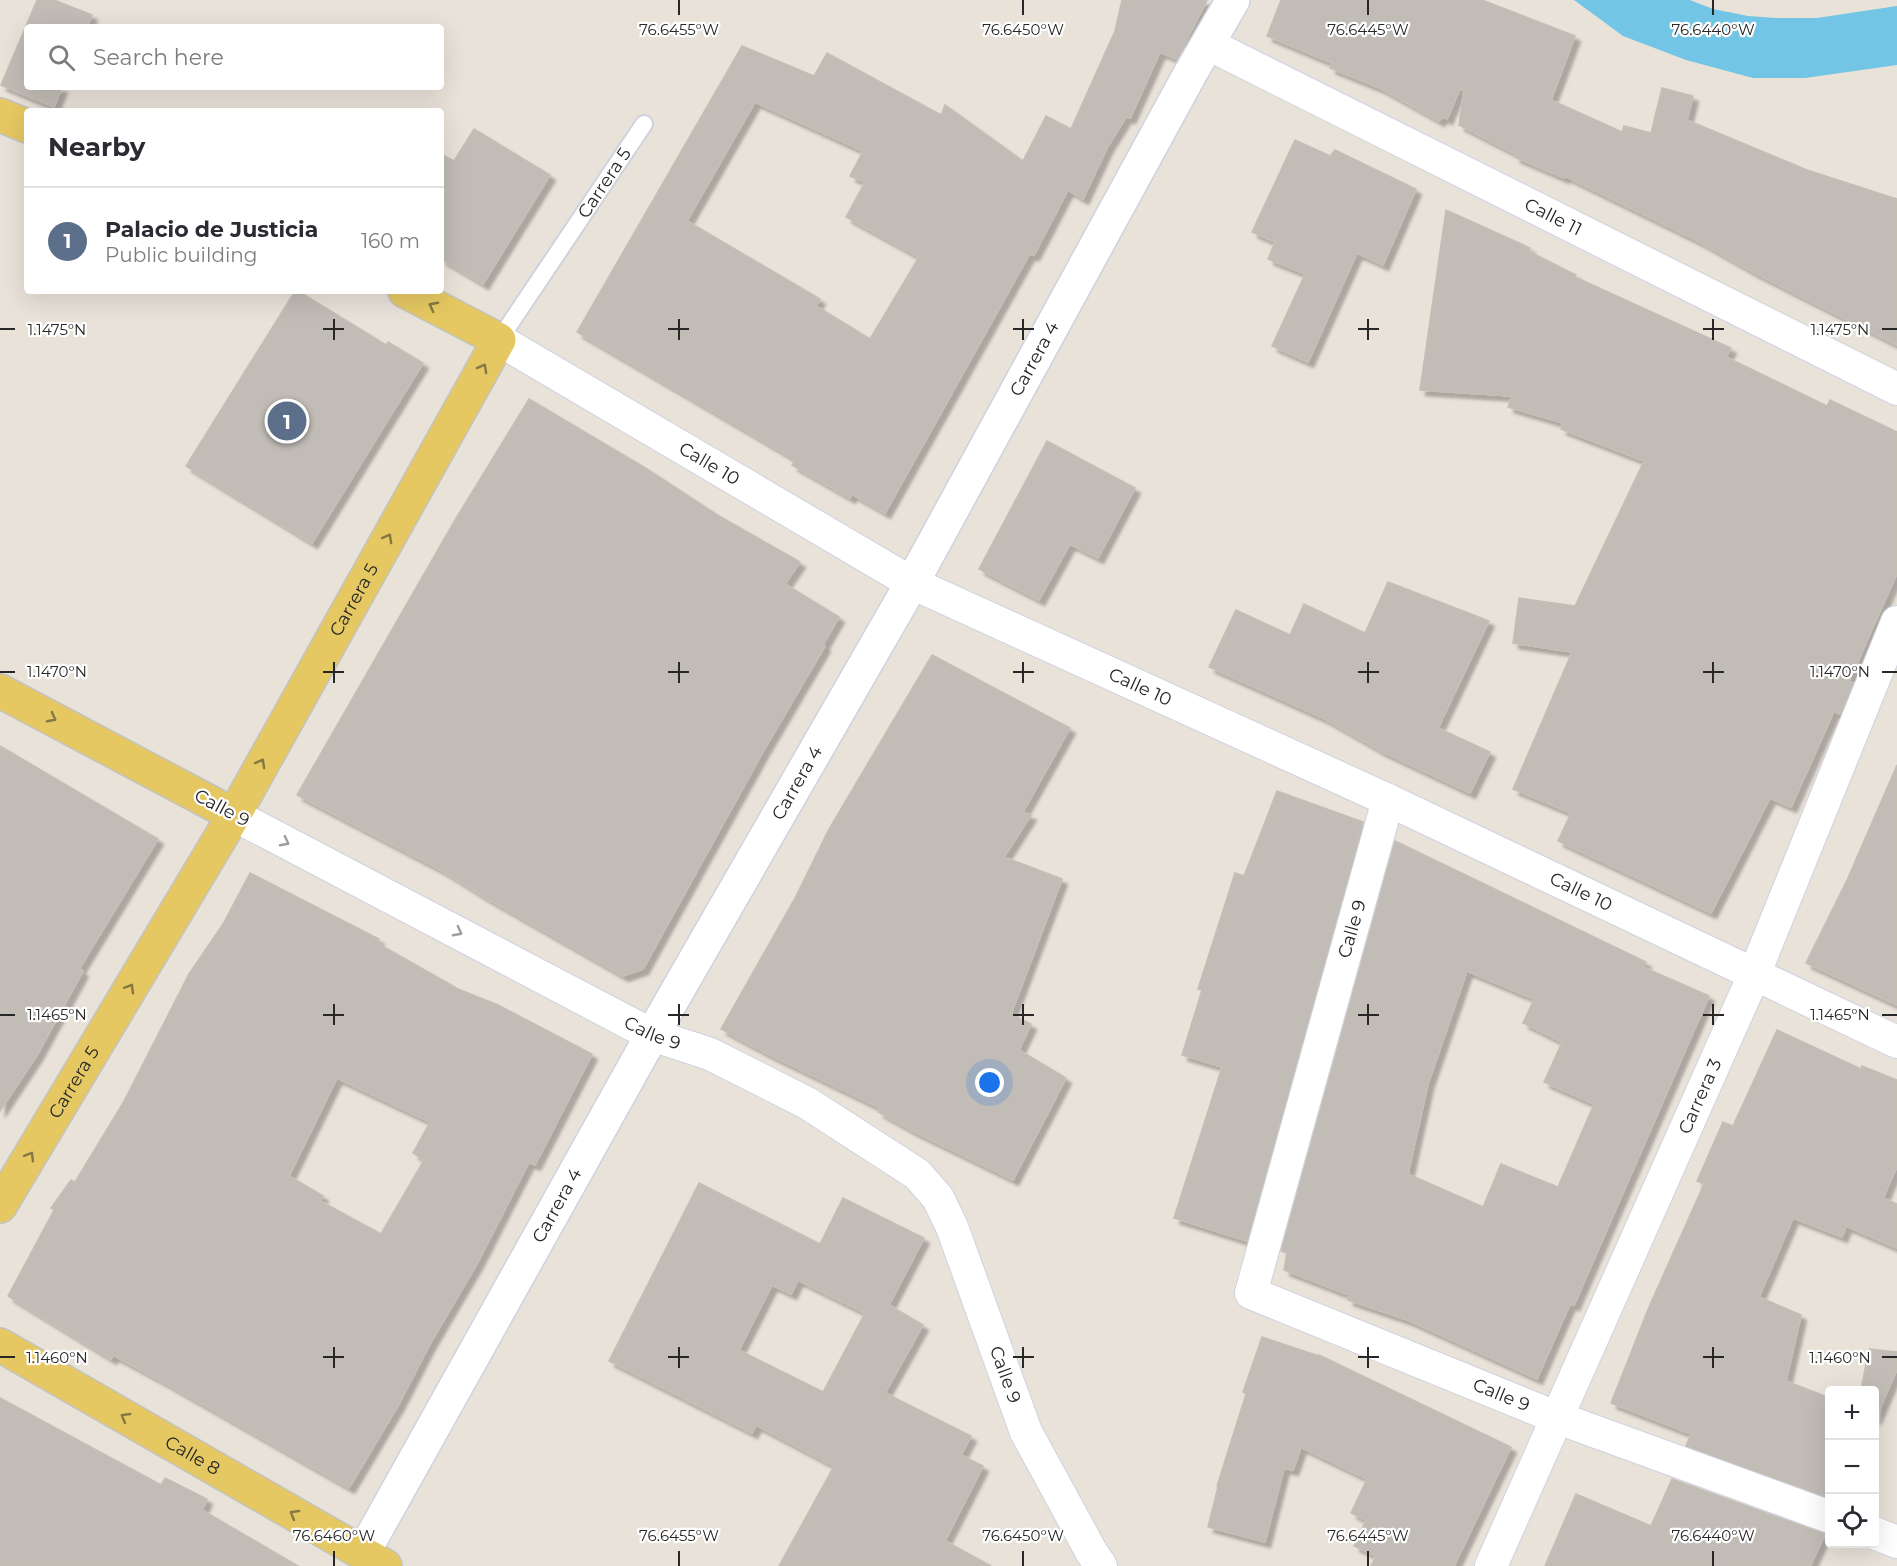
<!DOCTYPE html>
<meta charset="utf-8">
<style>
body{margin:0;font-family:Montserrat,sans-serif;background:#f7f7f7;color:#2b2b33}
.controls{position:absolute;right:18px;bottom:18px;display:grid;overflow:hidden;border-radius:6px;box-shadow:0 6px 24px #0002}
.controls button{width:54px;height:54px;display:grid;place-items:center;padding:0;border:0;border-bottom:2px solid #e1e1e2;background:#fff;color:#2b2b33;font:30px sans-serif}
.you{position:absolute;left:990px;top:1083px;width:21px;height:21px;margin:-15px;border:4px solid #fff;border-radius:50%;background:#1a73e8;box-shadow:0 0 0 9px #1a73e833}
.badge{display:grid;place-items:center;width:39px;height:39px;border-radius:50%;background:#4361ec;color:#fff;font-size:20px;font-weight:700}
.pin{position:absolute;translate:-50% -50%;border:3px solid #fff;box-shadow:0 2px 6px #0006}
.list{margin:0;padding:0;list-style:none}
h2{display:flex;justify-content:space-between;align-items:center;height:78px;margin:0;padding:0 24px;font-size:26px}
h2 small{font-size:20px;font-weight:400;color:#7c7c81}
.list li{display:grid;grid-template-columns:39px 1fr auto;gap:18px;align-items:center;box-sizing:border-box;height:108px;padding:0 24px;border-top:2px solid #e1e1e2}
.list b{display:block;font-size:22px;white-space:nowrap}
.list p{margin:0;font-size:20px;white-space:nowrap;color:#7c7c81}
.list em{font-size:20px;font-style:normal;color:#7c7c81}
.icon{flex:none;width:33px;height:33px;fill:none;stroke:currentColor;stroke-width:2;stroke-linecap:round;stroke-linejoin:round}
.map{position:relative;flex:none;width:1897px;height:1566px;overflow:hidden}
.search{position:absolute;background:#fff;box-shadow:0 6px 24px #0002;left:24px;top:24px;width:420px;height:66px;display:flex;align-items:center;gap:15px;box-sizing:border-box;padding:0 21px;border-radius:6px;color:#7c7c81;font-size:22px}
.panel{position:absolute;background:#fff;box-shadow:0 6px 24px #0002;left:24px;top:108px;width:420px;height:186px;border-radius:6px}
.map>svg:first-child{display:block}
.water{fill:#72c5e5}
.building{fill:#c1bcb6;stroke:#c4beb4;stroke-width:1.5;fill-rule:evenodd;filter:url(#shadow)}
.lines{fill:none;stroke-linecap:round;stroke-linejoin:round}
.service-casing{stroke:#cfd2df;stroke-width:20}
.minor-casing{stroke:#cfd2df;stroke-width:34}
.tertiary-casing{stroke:#cfd2df;stroke-width:36}
.primary-casing{stroke:#c3c3c3;stroke-width:36}
.service{stroke:#fff;stroke-width:16}
.minor{stroke:#fff;stroke-width:32}
.tertiary{stroke:#fff;stroke-width:33}
.primary{stroke:#e6c862;stroke-width:33}
.oneway{stroke:#867844}
.oneway2{stroke:#9e9e9e}
.ticks{fill:none;stroke:#272727;stroke-width:2}
.labels{text-anchor:middle;dominant-baseline:central;stroke-width:4.5;stroke-linejoin:round;paint-order:stroke}
.street-label{font-size:18px;fill:#272727;stroke:#fff}
.ticks-label{font-size:15px;text-anchor:middle;fill:#272727;stroke:#fff;stroke-width:4.5;stroke-linejoin:round;paint-order:stroke}
</style>
<div class="map">
<svg width="1897" height="1566" viewBox="0 0 1897 1566">
<defs>
<filter id="shadow"><feDropShadow dx="5.5" dy="5.5" stdDeviation="1.5" flood-color="#0004"/></filter>
</defs>
<rect width="100%" height="100%" fill="#e9e2d9"/>
<path class="water" d="M 1574,0 L 1690,0 L 1713,9 L 1748,16 L 1776,18 L 1817,18 L 1897,6 L 1897,65 L 1805,78 L 1753,78 L 1686,60 L 1623,36 Z"/>
<path class="building" d="M 37,0 L 54,0 L 92,15 L 87,27 L 27,27 L 27,87 L 62,87 L 54,107 L 1,85 Z
M 1122,0 L 1207,0 L 1177,59 L 1160,52 L 1130,118 L 1126,117 L 1108,146 L 1083,199 L 1068,190 L 1034,255 L 1029,255 L 885,513 L 852,494 L 850,498 L 792,465 L 796,460 L 577,332 L 742,46 L 814,76 L 827,53 L 941,115 L 945,105 L 1023,161 L 1046,116 L 1071,129 L 1115,31 ZM 755,102 L 863,151 L 850,176 L 865,182 L 846,217 L 919,257 L 870,339 L 816,306 L 820,299 L 687,221 Z
M 1281,0 L 1482,0 L 1575,36 L 1551,100 L 1622,132 L 1624,126 L 1651,133 L 1662,88 L 1693,96 L 1687,120 L 1807,170 L 1897,199 L 1897,345 L 1755,273 L 1700,242 L 1565,176 L 1564,178 L 1515,157 L 1516,154 L 1459,125 L 1464,90 L 1460,89 L 1447,119 L 1442,117 L 1439,121 L 1382,89 L 1330,68 L 1332,63 L 1267,36 Z
M 474,129 L 550,175 L 483,284 L 441,259 L 441,154 L 454,161 Z
M 1295,140 L 1330,156 L 1335,150 L 1416,189 L 1383,265 L 1357,253 L 1308,362 L 1272,346 L 1305,274 L 1268,259 L 1275,242 L 1252,232 Z
M 1446,210 L 1530,248 L 1528,251 L 1576,275 L 1575,277 L 1731,348 L 1726,357 L 1827,406 L 1830,400 L 1897,432 L 1897,573 L 1849,681 L 1853,683 L 1840,714 L 1834,711 L 1791,807 L 1770,798 L 1711,913 L 1558,841 L 1571,813 L 1513,789 L 1572,652 L 1513,643 L 1519,598 L 1575,606 L 1644,461 L 1561,429 L 1563,423 L 1508,407 L 1512,396 L 1420,390 Z
M 295,291 L 298,291 L 386,345 L 388,342 L 423,363 L 312,543 L 186,466 Z
M 529,399 L 647,469 L 719,516 L 800,562 L 785,584 L 839,617 L 823,645 L 825,646 L 765,748 L 643,969 L 623,976 L 488,899 L 443,871 L 297,795 L 455,520 Z
M 1047,441 L 1135,488 L 1098,558 L 1070,544 L 1039,600 L 979,569 Z
M 1388,582 L 1489,621 L 1438,728 L 1490,752 L 1470,793 L 1383,752 L 1325,719 L 1209,667 L 1236,610 L 1290,635 L 1304,604 L 1365,633 Z
M 932,655 L 1070,728 L 1023,812 L 1031,815 L 1004,857 L 1062,879 L 1011,1014 L 1031,1024 L 1019,1050 L 1066,1078 L 1013,1180 L 913,1131 L 878,1112 L 880,1108 L 766,1053 L 721,1029 L 795,898 L 829,829 Z
M 0,746 L 158,839 L 79,969 L 83,971 L 37,1055 L 0,1111 Z
M 1897,765 L 1897,1005 L 1806,963 L 1847,880 Z
M 1277,791 L 1363,822 L 1247,1241 L 1174,1218 L 1222,1067 L 1182,1055 L 1202,990 L 1198,989 L 1235,873 L 1244,876 Z
M 1395,841 L 1646,962 L 1643,967 L 1709,996 L 1574,1305 L 1570,1304 L 1537,1379 L 1410,1321 L 1348,1300 L 1349,1295 L 1284,1270 L 1287,1253 L 1281,1251 ZM 1467,971 L 1534,999 L 1523,1023 L 1562,1042 L 1544,1082 L 1594,1104 L 1558,1187 L 1501,1164 L 1483,1207 L 1408,1174 L 1428,1084 Z
M 250,873 L 379,939 L 377,943 L 458,989 L 498,1005 L 592,1054 L 535,1165 L 529,1162 L 478,1262 L 431,1342 L 399,1404 L 349,1488 L 167,1384 L 113,1355 L 111,1359 L 8,1296 L 54,1210 L 51,1208 L 71,1180 L 75,1182 L 123,1103 L 189,974 L 223,924 ZM 337,1078 L 430,1122 L 413,1153 L 424,1160 L 381,1234 L 320,1201 L 323,1196 L 289,1176 Z
M 1777,1030 L 1861,1069 L 1862,1066 L 1897,1080 L 1897,1166 L 1883,1198 L 1897,1204 L 1897,1248 L 1846,1226 L 1842,1237 L 1793,1218 L 1759,1297 L 1801,1315 L 1786,1381 L 1830,1398 L 1830,1498 L 1686,1446 L 1691,1434 L 1611,1403 L 1649,1307 L 1704,1184 L 1697,1181 L 1723,1122 L 1733,1126 Z
M 699,1183 L 820,1244 L 843,1198 L 924,1238 L 889,1305 L 923,1325 L 885,1393 L 971,1436 L 961,1455 L 983,1466 L 945,1541 L 991,1566 L 779,1566 L 834,1466 L 756,1425 L 752,1433 L 609,1361 ZM 798,1280 L 865,1313 L 823,1392 L 739,1350 L 772,1285 L 791,1294 Z
M 1262,1337 L 1319,1356 L 1319,1355 L 1511,1447 L 1454,1566 L 1371,1566 L 1376,1556 L 1354,1546 L 1366,1520 L 1351,1513 L 1367,1479 L 1301,1447 L 1293,1470 L 1284,1468 L 1265,1542 L 1208,1527 L 1218,1487 L 1217,1486 L 1246,1394 L 1243,1392 Z
M 1869,1349 L 1897,1352 L 1897,1369 L 1875,1420 L 1875,1390 L 1861,1390 Z
M 0,1398 L 161,1485 L 165,1478 L 207,1499 L 202,1510 L 298,1566 L 0,1566 Z
M 1672,1479 L 1825,1534 L 1810,1566 L 1545,1566 L 1576,1494 L 1651,1526 Z"/>
<g class="lines">
<g class="service-casing">
<g id="service">
<path id="s1" d="M 499,340 L 644,124"/>
</g>
</g>
<g class="minor-casing">
<g id="minor">
<path id="s2" d="M 1208,44 L 1897,389"/>
<path id="s3" d="M 499,340 L 912,583 L 1388,800 L 1897,1042"/>
<path id="s4" d="M 1388,800 L 1251,1293 L 1558,1418 L 1830,1517"/>
<path id="s5" d="M 234,815 L 652,1035 L 710,1054 L 807,1103 L 917,1174 L 938,1198 L 952,1227 L 1026,1432 L 1092,1553 L 1101,1566"/>
<path d="M 1874,1533 L 1897,1542"/>
<path id="s6" d="M 1491,1566 L 1754,975 L 1897,622"/>
</g>
</g>
<g class="tertiary-casing">
<g id="tertiary">
<path id="s7" d="M 363,1553 L 652,1035 L 912,583 L 1190,74 L 1233,0"/>
</g>
</g>
<g class="primary-casing">
<g id="primary">
<path d="M 0,115 L 27,126"/>
<path d="M 0,691 L 234,815"/>
<path id="s8" d="M 0,1206 L 234,815 L 499,340 L 405,291"/>
<path id="s9" d="M 0,1345 L 385,1566"/>
</g>
</g>
<use href="#service" class="service"/>
<use href="#minor" class="minor"/>
<use href="#tertiary" class="tertiary"/>
<use href="#primary" class="primary"/>
</g>
<defs><path id="oneway-chevron" d="M-2-3.5L2.5 0L-2 3.5" fill="none" stroke-width="1.6" stroke-linecap="round" stroke-linejoin="round" transform="scale(1.5)"/></defs>
<g class="oneway">
<use href="#oneway-chevron" transform="translate(433 306) rotate(-152)"/>
<use href="#oneway-chevron" transform="translate(483 368) rotate(-61)"/>
<use href="#oneway-chevron" transform="translate(388 538) rotate(-61)"/>
<use href="#oneway-chevron" transform="translate(52 718) rotate(28)"/>
<use href="#oneway-chevron" transform="translate(261 763) rotate(-61)"/>
<use href="#oneway-chevron" transform="translate(130 988) rotate(-59)"/>
<use href="#oneway-chevron" transform="translate(30 1156) rotate(-59)"/>
<use href="#oneway-chevron" transform="translate(125 1417) rotate(-150)"/>
<use href="#oneway-chevron" transform="translate(294 1514) rotate(-150)"/>
</g>
<g class="oneway2">
<use href="#oneway-chevron" transform="translate(285 842) rotate(28)"/>
<use href="#oneway-chevron" transform="translate(458 932) rotate(28)"/>
</g>
<path class="ticks" d="M 679,0 L 679,15M 1023,0 L 1023,15M 1368,0 L 1368,15M 1713,0 L 1713,15M 334,319 L 334,340M 679,319 L 679,340M 1023,319 L 1023,340M 1368,319 L 1368,340M 1713,319 L 1713,340M 0,329 L 15,329M 323,329 L 344,329M 668,329 L 689,329M 1013,329 L 1034,329M 1358,329 L 1379,329M 1703,329 L 1724,329M 1882,329 L 1897,329M 334,662 L 334,683M 679,662 L 679,683M 1023,662 L 1023,683M 1368,662 L 1368,683M 1713,662 L 1713,683M 0,672 L 15,672M 323,672 L 344,672M 668,672 L 689,672M 1013,672 L 1034,672M 1358,672 L 1379,672M 1703,672 L 1724,672M 1882,672 L 1897,672M 334,1004 L 334,1025M 679,1004 L 679,1025M 1023,1004 L 1023,1025M 1368,1004 L 1368,1025M 1713,1004 L 1713,1025M 0,1015 L 15,1015M 323,1015 L 344,1015M 668,1015 L 689,1015M 1013,1015 L 1034,1015M 1358,1015 L 1379,1015M 1703,1015 L 1724,1015M 1882,1015 L 1897,1015M 334,1347 L 334,1368M 679,1347 L 679,1368M 1023,1347 L 1023,1368M 1368,1347 L 1368,1368M 1713,1347 L 1713,1368M 0,1357 L 15,1357M 323,1357 L 344,1357M 668,1357 L 689,1357M 1013,1357 L 1034,1357M 1358,1357 L 1379,1357M 1703,1357 L 1724,1357M 1882,1357 L 1897,1357M 334,1551 L 334,1566M 679,1551 L 679,1566M 1023,1551 L 1023,1566M 1368,1551 L 1368,1566M 1713,1551 L 1713,1566"/>
<g class="labels">
<g class="street-label">
<text stroke="none"><textPath href="#s1" startOffset="189">Carrera 5</textPath></text>
<text stroke="none"><textPath href="#s2" startOffset="386">Calle 11</textPath></text>
<text stroke="none"><textPath href="#s7" startOffset="1370">Carrera 4</textPath></text>
<text stroke="none"><textPath href="#s3" startOffset="244">Calle 10</textPath></text>
<text stroke="none"><textPath href="#s8" startOffset="702">Carrera 5</textPath></text>
<text stroke="none"><textPath href="#s3" startOffset="730">Calle 10</textPath></text>
<text stroke="none"><textPath href="#s7" startOffset="884">Carrera 4</textPath></text>
<text transform="translate(222 808) rotate(28)">Calle 9</text>
<text stroke="none"><textPath href="#s3" startOffset="1216">Calle 10</textPath></text>
<text transform="translate(1352 929) rotate(-74)">Calle 9</text>
<text stroke="none"><textPath href="#s5" startOffset="472">Calle 9</textPath></text>
<text stroke="none"><textPath href="#s8" startOffset="144">Carrera 5</textPath></text>
<text stroke="none"><textPath href="#s6" startOffset="514">Carrera 3</textPath></text>
<text stroke="none"><textPath href="#s7" startOffset="398">Carrera 4</textPath></text>
<text stroke="none"><textPath href="#s5" startOffset="994">Calle 9</textPath></text>
<text stroke="none"><textPath href="#s4" startOffset="782">Calle 9</textPath></text>
<text stroke="none"><textPath href="#s9" startOffset="222">Calle 8</textPath></text>
</g>
</g>
<g class="ticks-label">
<text x="679" y="35">76.6455°W</text>
<text x="1023" y="35">76.6450°W</text>
<text x="1368" y="35">76.6445°W</text>
<text x="1713" y="35">76.6440°W</text>
<text x="57" y="335">1.1475°N</text>
<text x="1840" y="335">1.1475°N</text>
<text x="57" y="677">1.1470°N</text>
<text x="1840" y="677">1.1470°N</text>
<text x="57" y="1020">1.1465°N</text>
<text x="1840" y="1020">1.1465°N</text>
<text x="57" y="1363">1.1460°N</text>
<text x="1840" y="1363">1.1460°N</text>
<text x="334" y="1541">76.6460°W</text>
<text x="679" y="1541">76.6455°W</text>
<text x="1023" y="1541">76.6450°W</text>
<text x="1368" y="1541">76.6445°W</text>
<text x="1713" y="1541">76.6440°W</text>
</g>
</svg>
<div class="controls">
<button>+</button>
<button>−</button>
<button><svg class="icon" aria-label="locate" viewBox="0 0 24 24"><circle cx="12" cy="12" r="6"/><path d="M12 2v4M12 18v4M2 12h4M18 12h4"/></svg></button>
</div>
<div class="you"></div>
<div class="pin badge" style="left:287px;top:421px;background:#5c6f8a">1</div>
<div class="search"><svg class="icon" aria-label="search" viewBox="0 0 24 24"><circle cx="10" cy="10" r="6"/><path d="M15 15l6 6"/></svg>Search here</div>
<section class="panel">
<h2>Nearby<small></small></h2>
<ul class="list">
<li><span class="badge" style="background:#5c6f8a">1</span><div><b>Palacio de Justicia</b><p>Public building</p></div><em>160 m</em></li>
</ul>
</section>
</div>
